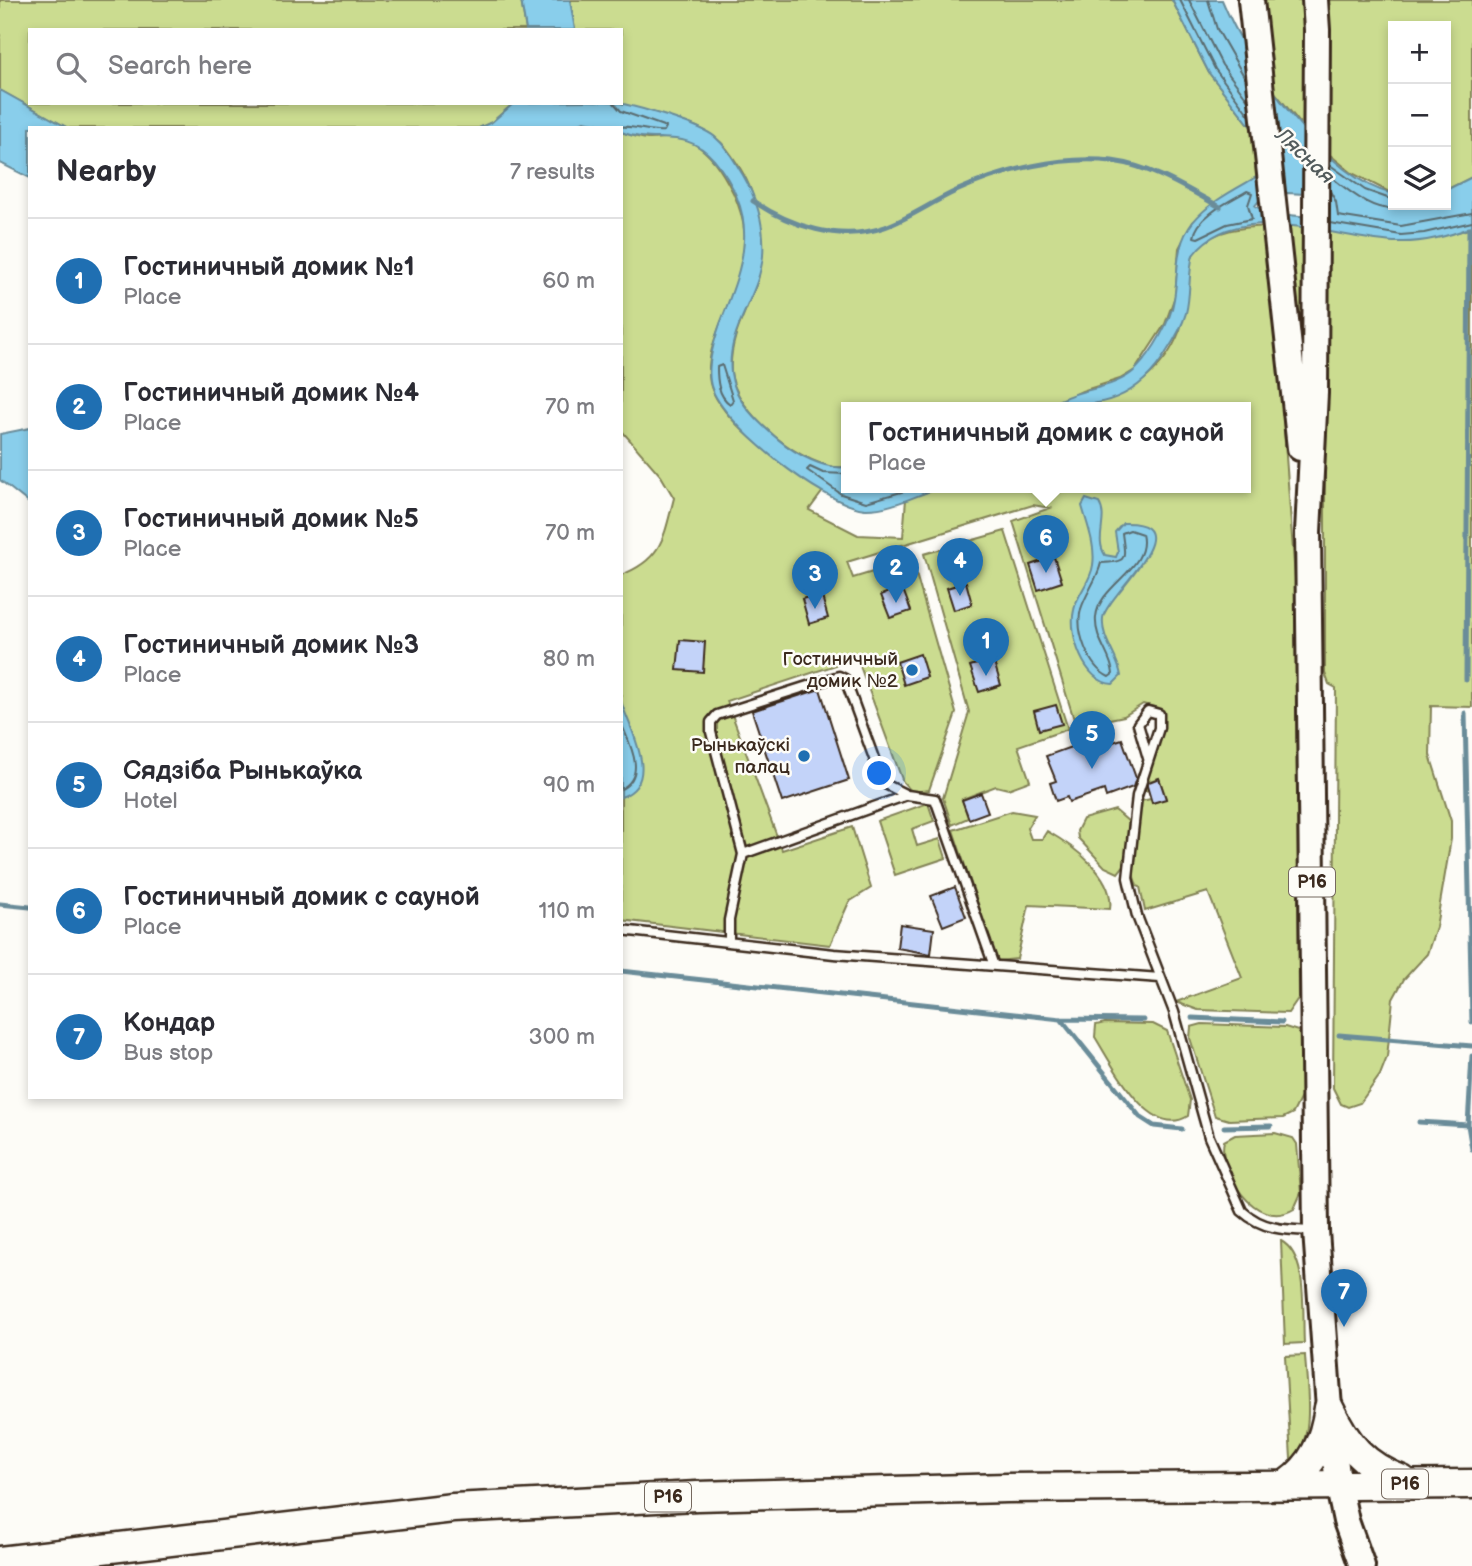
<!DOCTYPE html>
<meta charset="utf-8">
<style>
body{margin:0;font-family:"Balsamiq Sans",sans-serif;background:#f7f7f7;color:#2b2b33}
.controls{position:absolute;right:21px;top:21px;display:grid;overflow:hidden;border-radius:0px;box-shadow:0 4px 10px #0003}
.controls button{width:63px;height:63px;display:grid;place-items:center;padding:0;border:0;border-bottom:2px solid #e1e1e2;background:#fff;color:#2b2b33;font:35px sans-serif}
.you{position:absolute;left:880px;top:774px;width:24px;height:24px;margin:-18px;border:5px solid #fff;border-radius:50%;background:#1a73e8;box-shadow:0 0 0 10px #1a73e833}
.badge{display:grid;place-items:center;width:46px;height:46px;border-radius:50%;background:#1f6fb2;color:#fff;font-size:23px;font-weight:700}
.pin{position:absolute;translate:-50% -58px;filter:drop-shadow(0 2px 4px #0008)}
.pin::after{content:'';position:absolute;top:37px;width:24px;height:21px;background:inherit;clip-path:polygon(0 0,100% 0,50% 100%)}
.popup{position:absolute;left:841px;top:402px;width:410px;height:91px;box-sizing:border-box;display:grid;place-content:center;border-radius:0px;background:#fff;filter:drop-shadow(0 2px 5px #0005);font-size:23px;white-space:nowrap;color:#7c7c81}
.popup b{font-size:26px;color:#2b2b33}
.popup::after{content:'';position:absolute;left:50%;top:100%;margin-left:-14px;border:14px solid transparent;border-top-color:#fff}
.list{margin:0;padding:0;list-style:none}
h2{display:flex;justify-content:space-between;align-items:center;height:91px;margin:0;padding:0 28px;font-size:30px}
h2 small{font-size:23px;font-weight:400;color:#7c7c81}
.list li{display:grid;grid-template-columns:46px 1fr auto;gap:21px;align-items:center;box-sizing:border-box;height:126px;padding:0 28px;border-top:2px solid #e1e1e2}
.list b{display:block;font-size:26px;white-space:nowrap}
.list p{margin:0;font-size:23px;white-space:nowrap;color:#7c7c81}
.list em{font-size:23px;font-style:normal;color:#7c7c81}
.icon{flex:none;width:38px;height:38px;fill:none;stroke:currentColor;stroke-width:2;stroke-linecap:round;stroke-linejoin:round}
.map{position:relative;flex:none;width:1472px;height:1566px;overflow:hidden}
.search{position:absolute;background:#fff;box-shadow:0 4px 10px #0003;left:28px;top:28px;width:595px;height:77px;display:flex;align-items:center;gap:18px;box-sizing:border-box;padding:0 24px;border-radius:0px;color:#7c7c81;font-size:26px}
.panel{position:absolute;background:#fff;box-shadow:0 4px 10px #0003;left:28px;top:126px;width:595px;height:973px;border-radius:0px}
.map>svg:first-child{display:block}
.green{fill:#cbdc90;stroke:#838357;stroke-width:2}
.water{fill:#89ceeb;stroke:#6a8c99;stroke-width:2;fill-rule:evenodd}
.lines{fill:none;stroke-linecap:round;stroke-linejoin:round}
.shore{stroke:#5a6c70;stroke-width:2}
.stream{stroke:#6a8c99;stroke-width:5}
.building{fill:#c3d3f9;stroke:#3b2a1e;stroke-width:2}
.lane-casing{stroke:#3b2a1e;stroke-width:13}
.primary-casing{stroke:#3b2a1e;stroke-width:30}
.highway-casing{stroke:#3b2a1e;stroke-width:33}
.lane{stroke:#fdfcf7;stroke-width:8}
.primary{stroke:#fdfcf7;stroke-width:24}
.highway{stroke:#fdfcf7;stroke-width:28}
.poi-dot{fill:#1f6fb2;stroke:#fdfcf7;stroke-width:2.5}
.labels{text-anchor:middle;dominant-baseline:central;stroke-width:5;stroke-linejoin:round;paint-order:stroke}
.shield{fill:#fdfcf7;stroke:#75695f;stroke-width:2}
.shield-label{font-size:18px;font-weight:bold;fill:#3b2a1e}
.poi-label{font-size:19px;fill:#3b2a1e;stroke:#fdfcf7;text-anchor:end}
.water-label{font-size:21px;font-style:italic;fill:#525b5c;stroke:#fdfcf7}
</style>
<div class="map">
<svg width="1472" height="1566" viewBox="0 0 1472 1566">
<rect width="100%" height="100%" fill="#fdfcf7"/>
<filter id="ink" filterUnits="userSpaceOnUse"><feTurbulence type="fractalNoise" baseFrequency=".0143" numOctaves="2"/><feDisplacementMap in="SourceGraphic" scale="14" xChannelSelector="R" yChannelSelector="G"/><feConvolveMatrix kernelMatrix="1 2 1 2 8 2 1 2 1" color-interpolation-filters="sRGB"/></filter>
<g filter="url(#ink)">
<path class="green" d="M 0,0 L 521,0 L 526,30 L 30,30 L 30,103 L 514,103 L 492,122 L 479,128 L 68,128 L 0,90 Z
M 570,0 L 1172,0 L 1209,73 L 1259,137 L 1258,176 L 1222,198 L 1193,222 L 1179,248 L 1175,296 L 1165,324 L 1135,370 L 1120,379 L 1082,391 L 1048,407 L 846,407 L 846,467 C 807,472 733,412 731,371 C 729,338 747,310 758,280 C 761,270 758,258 758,248 C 757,203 755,186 727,149 C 701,116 655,120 620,103 L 621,30 L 575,30 Z
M 1263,0 L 1303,0 L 1303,127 L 1273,90 Z
M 1328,0 L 1472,0 L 1472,177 L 1446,190 L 1446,26 L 1393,26 L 1393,194 L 1352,173 L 1329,154 Z
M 621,132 C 630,135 638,138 647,139 C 661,140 674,134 689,141 C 707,149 719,166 728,183 C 742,207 749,237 743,265 C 735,300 696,356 713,392 C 731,430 788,468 823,491 L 809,510 L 858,535 L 903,537 L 906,499 L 942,487 L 1246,487 L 1246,407 L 1083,407 C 1127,396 1163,375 1180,330 C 1184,318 1185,301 1187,288 C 1189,274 1188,258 1198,247 C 1216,229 1245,227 1269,226 L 1295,578 L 1299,997 L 1288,1013 L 1198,1010 L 1176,1002 L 1242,978 L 1208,892 L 1145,911 L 1140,887 L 1137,886 L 1133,874 L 1141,801 L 1151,799 L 1153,803 L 1166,798 L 1159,778 L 1146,782 L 1148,790 L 1141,792 L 1162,727 L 1163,713 L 1158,708 L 1143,704 L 1124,716 L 1076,726 L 1013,521 L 1050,508 L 1033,505 L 847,562 L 853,578 L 912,560 L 956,713 L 929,790 L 912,792 L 903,782 L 857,658 L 727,701 L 782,850 L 852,827 L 871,888 L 849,902 L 830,945 L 621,920 L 621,575 C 663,559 664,536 674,498 L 661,476 L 621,430 Z
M 1287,224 L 1306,226 L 1306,389 Z
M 1472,228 L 1472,707 L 1431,706 L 1430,755 L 1451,821 L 1451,839 L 1436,927 L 1427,954 L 1404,979 L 1393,999 L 1387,1057 L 1380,1075 L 1360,1103 L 1348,1107 L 1341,1104 L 1333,1088 L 1336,688 L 1329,684 L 1325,673 L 1325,229 C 1381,243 1417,245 1472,228 Z
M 1005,531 L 1068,729 L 1018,746 L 1030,781 L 1008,789 L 996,786 L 962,799 L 968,818 L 952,825 L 943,798 L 969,712 L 924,554 Z
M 928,803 L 934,821 L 912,829 L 917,846 L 940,839 L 946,858 L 895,875 L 877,821 Z
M 1115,810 L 1129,822 L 1125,864 L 1118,873 L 1105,867 L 1078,838 L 1077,831 L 1083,819 Z
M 1012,811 L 1035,815 L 1027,828 L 1031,839 L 1042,839 L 1047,831 C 1073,846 1115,876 1110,909 L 1029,905 L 1017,959 L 997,961 L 953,830 Z
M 1105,1023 L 1153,1024 L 1167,1031 L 1190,1100 L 1188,1116 C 1149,1141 1111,1062 1095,1037 L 1096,1025 Z
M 1202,1024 L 1285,1027 L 1298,1031 L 1301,1039 L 1301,1097 L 1293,1113 L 1283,1118 L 1229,1120 L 1215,1116 L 1190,1038 L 1191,1027 Z
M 1275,1133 L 1293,1138 L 1297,1144 L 1301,1193 L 1294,1209 C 1255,1233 1217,1168 1224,1141 L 1235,1135 Z
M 1281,1241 C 1309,1256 1302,1314 1304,1343 L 1285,1344 Z
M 1305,1355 C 1306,1381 1317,1443 1291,1459 L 1285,1356 Z"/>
<path class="water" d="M 521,0 L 570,0 L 575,30 L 526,30 Z
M 1172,0 L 1222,0 C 1248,63 1324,178 1393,194 L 1393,205 L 1446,205 L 1446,190 L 1472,177 L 1472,227 C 1449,236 1423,243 1398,242 C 1339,241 1238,195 1193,255 C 1188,274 1191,294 1186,313 C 1182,327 1175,339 1167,351 C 1138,400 1101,407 1048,407 C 1074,387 1112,392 1136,369 C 1152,353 1171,321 1174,299 C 1179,271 1174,246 1193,222 C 1210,201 1236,189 1258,176 L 1259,137 L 1209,73 ZM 1287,193 L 1304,194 L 1310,217 L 1268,213 L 1255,206 L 1261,198 Z
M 0,90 L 68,128 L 30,128 L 30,178 L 0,163 Z
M 514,103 C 541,103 597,98 620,103 C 641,108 700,124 715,137 C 727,147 735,162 743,175 C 757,199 765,228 763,256 C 759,297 726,330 731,373 C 734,401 759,423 779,440 C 796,454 824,470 846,467 L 846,487 L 942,487 C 918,494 891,510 865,509 C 826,506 715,421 710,381 C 707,363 714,341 720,324 C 744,262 762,218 714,160 C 685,126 656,146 621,132 L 621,128 L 584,121 L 570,128 L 479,128 L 492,122 Z
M 30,428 L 30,504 L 0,480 L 0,434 Z
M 1086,499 L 1099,503 C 1109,519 1094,538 1105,555 L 1116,557 L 1118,552 L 1115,532 L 1123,523 C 1198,521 1105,597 1103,618 C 1101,640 1118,655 1121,676 L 1113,684 C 1084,683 1068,634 1074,610 C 1077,593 1091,582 1093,565 C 1096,546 1087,524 1082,506 Z
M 621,701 C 629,728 663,782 621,797 Z"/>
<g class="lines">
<path class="shore" d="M 1180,0 L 1215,69 L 1249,115
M 1189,0 L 1222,65 L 1248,100
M 1208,0 L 1217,29 L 1245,78
M 614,103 L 621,111 L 666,127 L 664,131 C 649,133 627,123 617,128
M 1330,165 L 1365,190 L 1393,200
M 1330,176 C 1347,190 1381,219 1403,205
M 1247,191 L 1252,193 L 1248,205 L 1252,219 L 1227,224 L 1198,238 L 1194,237 C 1197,216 1230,201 1247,191 Z
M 1330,191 L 1336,202 L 1338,216 L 1401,226 L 1472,213
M 1330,223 L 1401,235 L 1424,233 L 1472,222
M 722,365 L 733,400 L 730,404 C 718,396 717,380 717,367 Z
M 846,474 L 823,473 L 810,467 L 807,470 L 841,494 L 866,502 L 919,487
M 1130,530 L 1142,534 C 1151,569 1099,584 1096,617 C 1094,640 1112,655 1113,674 L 1109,677 C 1088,667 1075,631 1081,609 C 1086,593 1097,580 1101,563 C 1129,562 1125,559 1122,533 Z
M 621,723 C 629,743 648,775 621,789"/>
<path class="stream" d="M 753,201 C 791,226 839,243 885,227 C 910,218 932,202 956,191 C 1003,170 1061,155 1112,161 C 1151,166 1186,188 1220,207
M 1466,680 L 1469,229
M 1465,713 L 1472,1022
M 0,904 L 30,907
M 621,971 L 1061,1019 L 1144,1020
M 1192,1018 L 1282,1022
M 1061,1019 L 1140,1117 L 1154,1126 L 1182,1129
M 1339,1035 L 1472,1046
M 1472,1056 L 1468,1125 L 1472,1149
M 1419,1122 L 1468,1125
M 1224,1127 L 1271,1126"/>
</g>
<path class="building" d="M 1054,557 L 1062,582 L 1038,590 L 1030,565 Z
M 966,582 L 972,604 L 954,610 L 947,588 Z
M 902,587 L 911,611 L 890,618 L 881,595 Z
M 821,593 L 828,618 L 809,624 L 802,599 Z
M 680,640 L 705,642 L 703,672 L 677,670 Z
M 920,654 L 927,677 L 904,685 L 897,662 Z
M 993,659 L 1001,685 L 979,692 L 970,666 Z
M 820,689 L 849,780 L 782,802 L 752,711 Z
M 1056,705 L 1062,724 L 1039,730 L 1034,711 Z
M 1104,735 L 1107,744 L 1122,739 L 1136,778 L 1133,787 L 1106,797 L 1104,790 L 1069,802 L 1067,797 L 1056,801 L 1050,783 L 1056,781 L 1046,756 Z
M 1159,778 L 1166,799 L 1152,803 L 1147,786 L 1149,782 Z
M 981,793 L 988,812 L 969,819 L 962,800 Z
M 955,887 L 966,917 L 943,926 L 931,896 Z
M 900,924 L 934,929 L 931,954 L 897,948 Z"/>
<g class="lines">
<g class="lane-casing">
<path id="lane" d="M 1148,758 L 1138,724 L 1148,711 L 1159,714 L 1159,728 L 1137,796 L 1128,878 L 1137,916 L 1174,1012 L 1209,1137 L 1242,1211 C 1263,1230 1286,1230 1313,1231
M 743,854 L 907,795
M 621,930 L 834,954 L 1160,978
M 729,942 L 729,920 L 743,854 L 711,732 L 711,722 L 717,715 L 839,676 L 845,679 L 883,783 L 907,795 L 935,799 L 994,966"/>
</g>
<g class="primary-casing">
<path id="primary" d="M 1251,0 L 1300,448
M 1315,0 L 1317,30 L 1315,393 L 1308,532 L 1316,1231 L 1329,1408 L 1338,1483 L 1346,1521 L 1362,1566"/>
</g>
<g class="highway-casing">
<path id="highway" d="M 1329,1408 C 1346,1444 1364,1466 1402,1480
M 1287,1484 C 1314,1465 1324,1441 1329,1408
M 0,1561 L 453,1508 L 697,1496 L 1007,1488 L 1472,1484"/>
</g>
<use href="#lane" class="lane"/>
<use href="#primary" class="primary"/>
<use href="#highway" class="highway"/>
</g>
</g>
<g class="poi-dot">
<circle cx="912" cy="670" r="7"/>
<circle cx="804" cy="756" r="7"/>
</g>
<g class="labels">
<g class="shield">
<rect x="1289" y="867.5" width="46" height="29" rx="5"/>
<rect x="1382" y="1469.5" width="46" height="29" rx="5"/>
<rect x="645" y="1482.5" width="46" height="29" rx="5"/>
</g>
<g class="shield-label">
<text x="1312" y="882">Р16</text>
<text x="1405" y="1484">Р16</text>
<text x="668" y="1497">Р16</text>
</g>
<g class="poi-label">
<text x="898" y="659">Гостиничный<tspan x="898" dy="22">домик №2</tspan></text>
<text x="790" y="745">Рынькаўскi<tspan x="790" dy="22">палац</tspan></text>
</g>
<g class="water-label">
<text transform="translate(1305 156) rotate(43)">Лясная</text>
</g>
</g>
</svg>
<div class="controls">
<button>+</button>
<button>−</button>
<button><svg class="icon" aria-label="layers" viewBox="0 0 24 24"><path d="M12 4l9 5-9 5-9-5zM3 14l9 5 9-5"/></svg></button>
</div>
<div class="you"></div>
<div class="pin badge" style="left:986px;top:676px">1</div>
<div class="pin badge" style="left:896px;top:603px">2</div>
<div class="pin badge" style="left:815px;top:609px">3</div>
<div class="pin badge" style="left:960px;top:596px">4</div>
<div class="pin badge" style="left:1092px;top:769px">5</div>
<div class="pin badge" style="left:1046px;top:573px">6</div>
<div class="popup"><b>Гостиничный домик с сауной</b>Place</div>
<div class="pin badge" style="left:1344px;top:1327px">7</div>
<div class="search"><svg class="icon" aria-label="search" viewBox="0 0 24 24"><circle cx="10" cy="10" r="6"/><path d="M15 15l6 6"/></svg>Search here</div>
<section class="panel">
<h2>Nearby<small>7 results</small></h2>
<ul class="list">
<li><span class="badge">1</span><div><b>Гостиничный домик №1</b><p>Place</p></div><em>60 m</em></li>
<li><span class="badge">2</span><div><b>Гостиничный домик №4</b><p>Place</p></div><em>70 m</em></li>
<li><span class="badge">3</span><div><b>Гостиничный домик №5</b><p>Place</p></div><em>70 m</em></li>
<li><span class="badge">4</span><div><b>Гостиничный домик №3</b><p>Place</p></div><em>80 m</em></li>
<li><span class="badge">5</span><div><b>Сядзіба Рынькаўка</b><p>Hotel</p></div><em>90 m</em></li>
<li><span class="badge">6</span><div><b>Гостиничный домик с сауной</b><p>Place</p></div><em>110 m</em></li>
<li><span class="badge">7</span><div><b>Кондар</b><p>Bus stop</p></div><em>300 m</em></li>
</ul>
</section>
</div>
